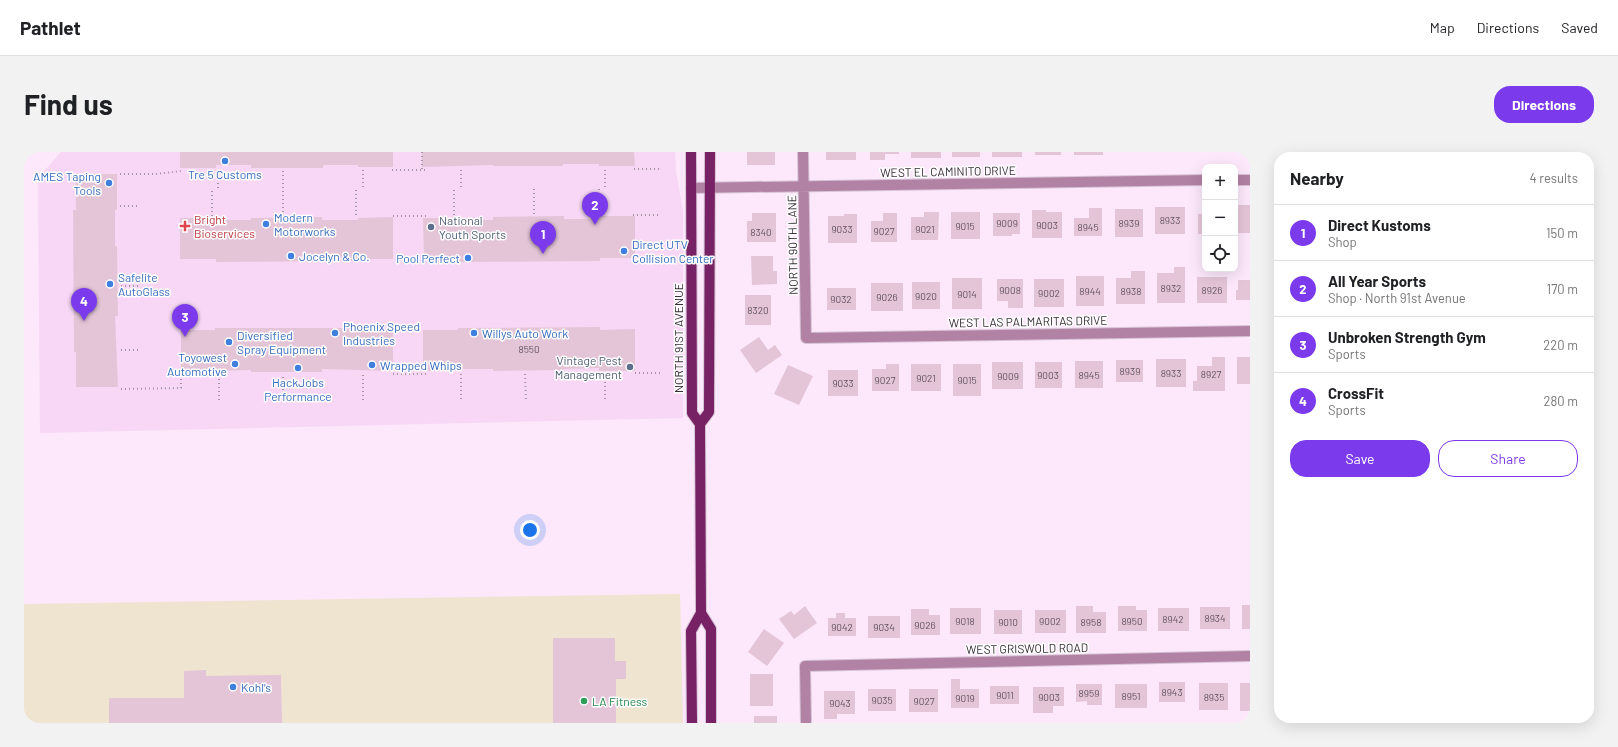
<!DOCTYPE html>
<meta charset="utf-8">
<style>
body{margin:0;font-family:Barlow,sans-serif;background:#f2f2f2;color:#202124}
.controls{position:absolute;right:12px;top:12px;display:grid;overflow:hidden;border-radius:8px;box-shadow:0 4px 16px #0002}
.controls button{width:36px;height:36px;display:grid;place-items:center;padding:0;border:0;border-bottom:1px solid #e0e0e0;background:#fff;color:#202124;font:20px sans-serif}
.you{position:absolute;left:506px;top:378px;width:14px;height:14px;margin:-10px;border:3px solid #fff;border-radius:50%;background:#1a73e8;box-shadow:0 0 0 6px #1a73e833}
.badge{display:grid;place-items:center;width:26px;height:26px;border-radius:50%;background:#7c3aed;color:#fff;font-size:13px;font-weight:700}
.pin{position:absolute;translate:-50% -33px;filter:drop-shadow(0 1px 2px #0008)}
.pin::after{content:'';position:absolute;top:21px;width:14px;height:12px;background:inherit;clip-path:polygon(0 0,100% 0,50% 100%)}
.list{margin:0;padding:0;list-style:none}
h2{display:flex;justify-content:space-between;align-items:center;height:52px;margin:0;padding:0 16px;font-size:17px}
h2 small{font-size:13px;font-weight:400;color:#757577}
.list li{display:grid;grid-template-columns:26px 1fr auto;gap:12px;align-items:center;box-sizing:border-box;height:56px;padding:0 16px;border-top:1px solid #e0e0e0}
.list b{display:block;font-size:15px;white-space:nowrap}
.list p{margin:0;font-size:13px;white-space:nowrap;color:#757577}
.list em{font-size:13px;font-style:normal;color:#757577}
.actions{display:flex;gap:8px;padding:12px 16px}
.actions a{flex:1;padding:9px 0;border:1px solid #7c3aed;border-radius:16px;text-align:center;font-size:14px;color:#7c3aed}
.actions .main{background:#7c3aed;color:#fff}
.icon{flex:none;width:22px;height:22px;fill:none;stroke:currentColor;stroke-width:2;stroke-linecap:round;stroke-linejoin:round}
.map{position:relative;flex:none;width:1226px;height:571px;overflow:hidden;border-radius:16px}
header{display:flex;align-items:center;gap:24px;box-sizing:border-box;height:56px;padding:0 20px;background:#fff;border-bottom:1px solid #e0e0e0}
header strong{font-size:19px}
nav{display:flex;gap:22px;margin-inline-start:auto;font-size:14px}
.intro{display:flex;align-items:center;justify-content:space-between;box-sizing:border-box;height:96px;padding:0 24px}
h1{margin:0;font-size:28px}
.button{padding:10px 18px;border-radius:16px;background:#7c3aed;color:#fff;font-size:14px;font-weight:700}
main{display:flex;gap:24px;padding:0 24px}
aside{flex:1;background:#fff;border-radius:16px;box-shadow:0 4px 16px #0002}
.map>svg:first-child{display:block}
.commercial{fill:#efe4cf}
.built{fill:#f7d7f5}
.building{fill:#e4c5d8}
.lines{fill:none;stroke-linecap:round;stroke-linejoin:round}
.minor-casing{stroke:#d5c2d4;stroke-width:12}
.major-casing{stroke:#d5c2d4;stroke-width:12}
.path{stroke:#a495a4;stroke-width:2;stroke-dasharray:1 3;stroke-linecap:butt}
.minor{stroke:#b282a4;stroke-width:10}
.major{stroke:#772264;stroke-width:10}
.shop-dot{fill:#3f7fe0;stroke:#fff;stroke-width:1.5}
.health-dot{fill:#e0444e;stroke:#fff;stroke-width:1.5}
.service-dot{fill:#5c6f8a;stroke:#fff;stroke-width:1.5}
.leisure-dot{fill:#2e9e5b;stroke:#fff;stroke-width:1.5}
.labels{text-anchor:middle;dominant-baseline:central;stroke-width:3;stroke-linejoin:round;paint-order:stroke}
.number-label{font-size:10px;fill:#62545f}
.street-label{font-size:12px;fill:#372e37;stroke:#fff}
.shop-label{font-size:12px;fill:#366cbe;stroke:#fff;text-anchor:start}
.health-label{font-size:12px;fill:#be3a42;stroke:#fff;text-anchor:start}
.service-label{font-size:12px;fill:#4e5e75;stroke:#fff;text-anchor:start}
.leisure-label{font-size:12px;fill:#27864d;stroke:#fff;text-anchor:start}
</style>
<header>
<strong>Pathlet</strong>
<nav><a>Map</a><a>Directions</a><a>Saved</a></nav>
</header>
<div class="intro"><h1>Find us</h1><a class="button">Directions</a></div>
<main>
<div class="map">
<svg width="1226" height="571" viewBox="0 0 1226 571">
<rect width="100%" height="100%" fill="#fce7fb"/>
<path class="commercial" d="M 656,442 L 659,571 L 0,571 L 0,452 Z"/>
<path class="built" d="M 37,0 L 651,0 L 652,19 L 659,59 L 659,266 L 16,281 L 14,26 Z"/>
<path class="building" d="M 156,0 L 369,0 L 369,15 L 334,15 L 334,13 L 299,13 L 299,16 L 227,16 L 227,13 L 192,13 L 192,16 L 156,16 Z
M 398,0 L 610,0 L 611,14 L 575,14 L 575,12 L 539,12 L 539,14 L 469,14 L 469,13 L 398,15 Z
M 723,0 L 751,0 L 751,13 L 723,13 Z
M 802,0 L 832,0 L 832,8 L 802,8 Z
M 846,0 L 875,0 L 875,2 L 861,2 L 861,8 L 846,8 Z
M 887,0 L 917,0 L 917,6 L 887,6 Z
M 928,0 L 956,0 L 956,5 L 928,5 Z
M 968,0 L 998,0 L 998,5 L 968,5 Z
M 1011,0 L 1037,0 L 1037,3 L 1011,3 Z
M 1050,0 L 1079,0 L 1079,3 L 1050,3 Z
M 51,22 L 93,22 L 93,58 L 91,58 L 91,94 L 93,94 L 94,164 L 91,164 L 94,235 L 52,235 L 52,200 L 50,200 L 49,58 L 52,58 Z
M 1211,53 L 1226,53 L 1226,81 L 1211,81 Z
M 1131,55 L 1161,55 L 1161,82 L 1131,82 Z
M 1065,56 L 1078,56 L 1078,84 L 1050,84 L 1050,66 L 1065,66 Z
M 1091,57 L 1119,57 L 1119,85 L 1091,85 Z
M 1008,58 L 1022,58 L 1022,60 L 1038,60 L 1038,86 L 1008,86 Z
M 900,60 L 915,60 L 914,88 L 887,88 L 887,65 L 900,65 Z
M 927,60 L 956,60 L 956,87 L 927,87 Z
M 728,61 L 752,61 L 752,90 L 723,90 L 723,69 L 728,69 Z
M 859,61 L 873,61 L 873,90 L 847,90 L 847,69 L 859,69 Z
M 969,61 L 996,61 L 996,82 L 988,82 L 988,84 L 969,84 Z
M 820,62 L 833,62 L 833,91 L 804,91 L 804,64 L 820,64 Z
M 1174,62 L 1181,62 L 1181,82 L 1174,82 Z
M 540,64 L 540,67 L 574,67 L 574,64 L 611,64 L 611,106 L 576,106 L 576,109 L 433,110 L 433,107 L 400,107 L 399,66 L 433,66 L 433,68 L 469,68 L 469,65 Z
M 298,65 L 298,68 L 334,68 L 334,66 L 369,65 L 369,107 L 334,107 L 334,109 L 192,110 L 192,107 L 156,107 L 156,66 L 192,66 L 192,68 L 227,68 L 227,66 Z
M 727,104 L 749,104 L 749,119 L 753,119 L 753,132 L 728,133 Z
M 1150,115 L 1161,115 L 1161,151 L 1133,151 L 1133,121 L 1150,121 Z
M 1107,119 L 1121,119 L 1121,152 L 1092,152 L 1092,126 L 1107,126 Z
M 1052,124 L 1080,124 L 1080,154 L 1052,154 Z
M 1173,125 L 1203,125 L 1203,151 L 1173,151 Z
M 928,126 L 958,126 L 958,157 L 928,157 Z
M 973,127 L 999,127 L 999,156 L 984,156 L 984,149 L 973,149 Z
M 1010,127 L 1040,127 L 1040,155 L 1010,155 Z
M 1214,128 L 1226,128 L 1226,148 L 1212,148 L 1212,138 L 1214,138 Z
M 888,130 L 916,130 L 916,157 L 888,157 Z
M 847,131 L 879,131 L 879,159 L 847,159 Z
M 803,136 L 832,136 L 832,158 L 803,158 Z
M 721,143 L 747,143 L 747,173 L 721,173 Z
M 576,175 L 576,178 L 611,177 L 611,219 L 575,219 L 575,216 L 540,217 L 540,218 L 469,219 L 469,217 L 434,217 L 434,219 L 399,219 L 399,178 L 434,178 L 434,176 Z
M 191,176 L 334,176 L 334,178 L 369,178 L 369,219 L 298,217 L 298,220 L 227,220 L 227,218 L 157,220 L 157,178 L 191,178 Z
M 735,185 L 744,198 L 751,193 L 758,203 L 732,221 L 716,198 Z
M 1188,205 L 1201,205 L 1201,239 L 1169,239 L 1169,229 L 1173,229 L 1173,214 L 1188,214 Z
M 1213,205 L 1226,205 L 1226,232 L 1213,232 Z
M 1132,207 L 1162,207 L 1162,235 L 1132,235 Z
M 1092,208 L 1119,208 L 1119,230 L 1092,230 Z
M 1051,209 L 1079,209 L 1079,236 L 1051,236 Z
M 968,210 L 999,210 L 999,237 L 968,237 Z
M 1011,210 L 1038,210 L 1038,236 L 1011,236 Z
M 862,212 L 875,212 L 875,239 L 848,239 L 848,217 L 862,217 Z
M 887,212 L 917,212 L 917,239 L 887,239 Z
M 929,212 L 957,212 L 957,244 L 929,244 Z
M 764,213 L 789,224 L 775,253 L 750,242 Z
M 804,218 L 834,218 L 834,244 L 804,244 Z
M 1218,453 L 1226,453 L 1226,477 L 1218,477 Z
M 781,454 L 793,471 L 770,487 L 755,467 L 767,459 L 770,463 Z
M 1052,454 L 1069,454 L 1069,460 L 1082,460 L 1082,481 L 1052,481 Z
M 1094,454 L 1112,454 L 1112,458 L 1123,458 L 1123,479 L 1094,479 Z
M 1176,455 L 1206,455 L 1206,477 L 1176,477 Z
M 926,456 L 957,456 L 957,482 L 926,482 Z
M 1134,456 L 1165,456 L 1165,479 L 1134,479 Z
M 887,457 L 905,457 L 905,463 L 916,463 L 916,483 L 887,483 Z
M 970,458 L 998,458 L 998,482 L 970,482 Z
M 1011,458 L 1042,458 L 1042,481 L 1011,481 Z
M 812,461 L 821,461 L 821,466 L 832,466 L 832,484 L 804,484 L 804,466 L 812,466 Z
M 844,464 L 876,464 L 876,486 L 844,486 Z
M 740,477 L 760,491 L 743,514 L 724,500 Z
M 529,486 L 591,486 L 591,509 L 602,509 L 602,527 L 592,527 L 592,571 L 529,571 Z
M 182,518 L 182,524 L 257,523 L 258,571 L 85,571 L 85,546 L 160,546 L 160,519 Z
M 726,522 L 749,522 L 749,554 L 726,554 Z
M 927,527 L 936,527 L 936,537 L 955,537 L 955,556 L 927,556 Z
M 1135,530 L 1161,530 L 1161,550 L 1135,550 Z
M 1175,531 L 1204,531 L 1204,558 L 1175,558 Z
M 1216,531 L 1226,531 L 1226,559 L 1216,559 Z
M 1052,532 L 1078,532 L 1078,553 L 1063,553 L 1063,549 L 1052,550 Z
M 1091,532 L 1123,532 L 1123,556 L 1091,556 Z
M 966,534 L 995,534 L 995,552 L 966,552 Z
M 1009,535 L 1040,535 L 1040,554 L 1029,554 L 1029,561 L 1009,561 Z
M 844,537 L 872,537 L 872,559 L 844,559 Z
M 885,537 L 914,537 L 914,560 L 885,560 Z
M 800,539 L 831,539 L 831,562 L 813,562 L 813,567 L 800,567 Z
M 730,564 L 753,564 L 753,571 L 730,571 Z"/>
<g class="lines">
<g class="minor-casing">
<path id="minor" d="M 779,0 L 782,186 L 1226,179
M 1211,28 L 1226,28
M 667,36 L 1181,28
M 782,571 L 781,514 L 1226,504"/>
</g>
<g class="major-casing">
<path id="major" d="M 667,0 L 668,261 L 676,272
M 677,461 L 687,477 L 687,571
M 668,571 L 667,479 L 677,461 L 676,272 L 685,260 L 686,0"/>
</g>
<path class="path" d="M 398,0 L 398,18
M 610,17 L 635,17
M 339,18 L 339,38
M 368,18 L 401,18
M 437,18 L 437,38
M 581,18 L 581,37
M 194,19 L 194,39
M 96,22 L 131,22 L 158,19
M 510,37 L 510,64
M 575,37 L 575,64
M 332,38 L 332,64
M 430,38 L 430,64
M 188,39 L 188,65
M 96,54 L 115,54
M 609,63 L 635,63
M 259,64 L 259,18
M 369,64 L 402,64
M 97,134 L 116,134
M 97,198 L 117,198
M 611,221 L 636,221
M 369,222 L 402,222
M 437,222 L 437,248
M 501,222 L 502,248
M 195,223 L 195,251
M 339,223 L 339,249
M 97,237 L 157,236 L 157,223
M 581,247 L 581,221
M 259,250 L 259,223"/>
<use href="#minor" class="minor"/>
<use href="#major" class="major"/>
</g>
<g class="shop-dot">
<circle cx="201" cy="9" r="4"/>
<circle cx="85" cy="31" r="4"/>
<circle cx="242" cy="72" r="4"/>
<circle cx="600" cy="99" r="4"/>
<circle cx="267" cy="104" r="4"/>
<circle cx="444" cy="106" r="4"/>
<circle cx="86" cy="132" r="4"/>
<circle cx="311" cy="181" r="4"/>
<circle cx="450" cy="181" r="4"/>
<circle cx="205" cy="190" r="4"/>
<circle cx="211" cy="212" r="4"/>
<circle cx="348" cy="213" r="4"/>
<circle cx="274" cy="216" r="4"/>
<circle cx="209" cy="535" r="4"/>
</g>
<path class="health-dot" d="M159 68h4v4h4v4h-4v4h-4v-4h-4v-4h4z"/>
<g class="service-dot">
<circle cx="407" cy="75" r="4"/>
<circle cx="606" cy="215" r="4"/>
</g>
<circle class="leisure-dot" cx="560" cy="549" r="4"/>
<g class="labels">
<g class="number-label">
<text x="1146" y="68">8933</text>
<text x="983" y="71">9009</text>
<text x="1105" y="71">8939</text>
<text x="1023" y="73">9003</text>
<text x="941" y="74">9015</text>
<text x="1064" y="75">8945</text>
<text x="818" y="77">9033</text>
<text x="901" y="77">9021</text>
<text x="860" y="79">9027</text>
<text x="737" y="80">8340</text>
<text x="1147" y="136">8932</text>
<text x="986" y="138">9008</text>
<text x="1188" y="138">8926</text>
<text x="1066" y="139">8944</text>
<text x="1107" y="139">8938</text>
<text x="1025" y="141">9002</text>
<text x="943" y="142">9014</text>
<text x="902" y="144">9020</text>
<text x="863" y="145">9026</text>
<text x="817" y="147">9032</text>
<text x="734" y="158">8320</text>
<text x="505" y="197">8550</text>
<text x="1106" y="219">8939</text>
<text x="1147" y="221">8933</text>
<text x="1187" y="222">8927</text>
<text x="1024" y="223">9003</text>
<text x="1065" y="223">8945</text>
<text x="984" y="224">9009</text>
<text x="902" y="226">9021</text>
<text x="861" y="228">9027</text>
<text x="943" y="228">9015</text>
<text x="819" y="231">9033</text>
<text x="1191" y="466">8934</text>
<text x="1149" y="467">8942</text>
<text x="941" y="469">9018</text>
<text x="1026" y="469">9002</text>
<text x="1108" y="469">8950</text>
<text x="984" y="470">9010</text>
<text x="1067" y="470">8958</text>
<text x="901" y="473">9026</text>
<text x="818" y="475">9042</text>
<text x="860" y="475">9034</text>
<text x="1148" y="540">8943</text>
<text x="1065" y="541">8959</text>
<text x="981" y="543">9011</text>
<text x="1107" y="544">8951</text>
<text x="1025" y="545">9003</text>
<text x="1190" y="545">8935</text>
<text x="941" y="546">9019</text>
<text x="858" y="548">9035</text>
<text x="900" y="549">9027</text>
<text x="816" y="551">9043</text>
</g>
<g class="street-label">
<text transform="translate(924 19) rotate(-1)">WEST EL CAMINITO DRIVE</text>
<text transform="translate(768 93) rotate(-91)">NORTH 90TH LANE</text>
<text transform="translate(1004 169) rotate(-1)">WEST LAS PALMARITAS DRIVE</text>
<text transform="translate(654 186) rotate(-90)">NORTH 91ST AVENUE</text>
<text transform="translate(1003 496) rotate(-1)">WEST GRISWOLD ROAD</text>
</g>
<g class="shop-label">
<text x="201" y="22" text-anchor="middle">Tre 5 Customs</text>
<text x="77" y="24" text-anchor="end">AMES Taping<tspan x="77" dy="14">Tools</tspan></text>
<text x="250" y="65">Modern<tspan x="250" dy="14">Motorworks</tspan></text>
<text x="608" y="92">Direct UTV<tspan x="608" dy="14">Collision Center</tspan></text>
<text x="275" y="104">Jocelyn &amp; Co.</text>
<text x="436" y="106" text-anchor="end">Pool Perfect</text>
<text x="94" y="125">Safelite<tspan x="94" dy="14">AutoGlass</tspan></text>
<text x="319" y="174">Phoenix Speed<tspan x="319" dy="14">Industries</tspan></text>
<text x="458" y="181">Willys Auto Work</text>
<text x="213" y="183">Diversified<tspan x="213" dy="14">Spray Equipment</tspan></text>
<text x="203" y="205" text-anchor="end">Toyowest<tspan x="203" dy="14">Automotive</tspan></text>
<text x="356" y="213">Wrapped Whips</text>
<text x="274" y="230" text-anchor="middle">HackJobs<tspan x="274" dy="14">Performance</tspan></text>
<text x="217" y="535">Kohl's</text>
</g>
<g class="health-label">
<text x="170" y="67">Bright<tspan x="170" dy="14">Bioservices</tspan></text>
</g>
<g class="service-label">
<text x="415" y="68">National<tspan x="415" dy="14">Youth Sports</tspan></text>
<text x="598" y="208" text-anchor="end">Vintage Pest<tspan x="598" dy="14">Management</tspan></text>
</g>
<g class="leisure-label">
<text x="568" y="549">LA Fitness</text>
</g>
</g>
</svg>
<div class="controls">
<button>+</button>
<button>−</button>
<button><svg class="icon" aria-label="locate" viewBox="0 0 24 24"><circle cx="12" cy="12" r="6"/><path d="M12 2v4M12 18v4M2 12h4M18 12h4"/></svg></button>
</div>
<div class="you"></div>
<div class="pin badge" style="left:519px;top:102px">1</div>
<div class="pin badge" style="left:571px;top:73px">2</div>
<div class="pin badge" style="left:161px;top:185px">3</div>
<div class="pin badge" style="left:60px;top:169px">4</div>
</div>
<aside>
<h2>Nearby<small>4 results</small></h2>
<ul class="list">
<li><span class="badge">1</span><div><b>Direct Kustoms</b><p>Shop</p></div><em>150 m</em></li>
<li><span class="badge">2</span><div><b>All Year Sports</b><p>Shop · North 91st Avenue</p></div><em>170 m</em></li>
<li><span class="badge">3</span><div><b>Unbroken Strength Gym</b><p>Sports</p></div><em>220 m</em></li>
<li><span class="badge">4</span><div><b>CrossFit</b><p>Sports</p></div><em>280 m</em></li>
</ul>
<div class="actions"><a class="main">Save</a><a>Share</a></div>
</aside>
</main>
